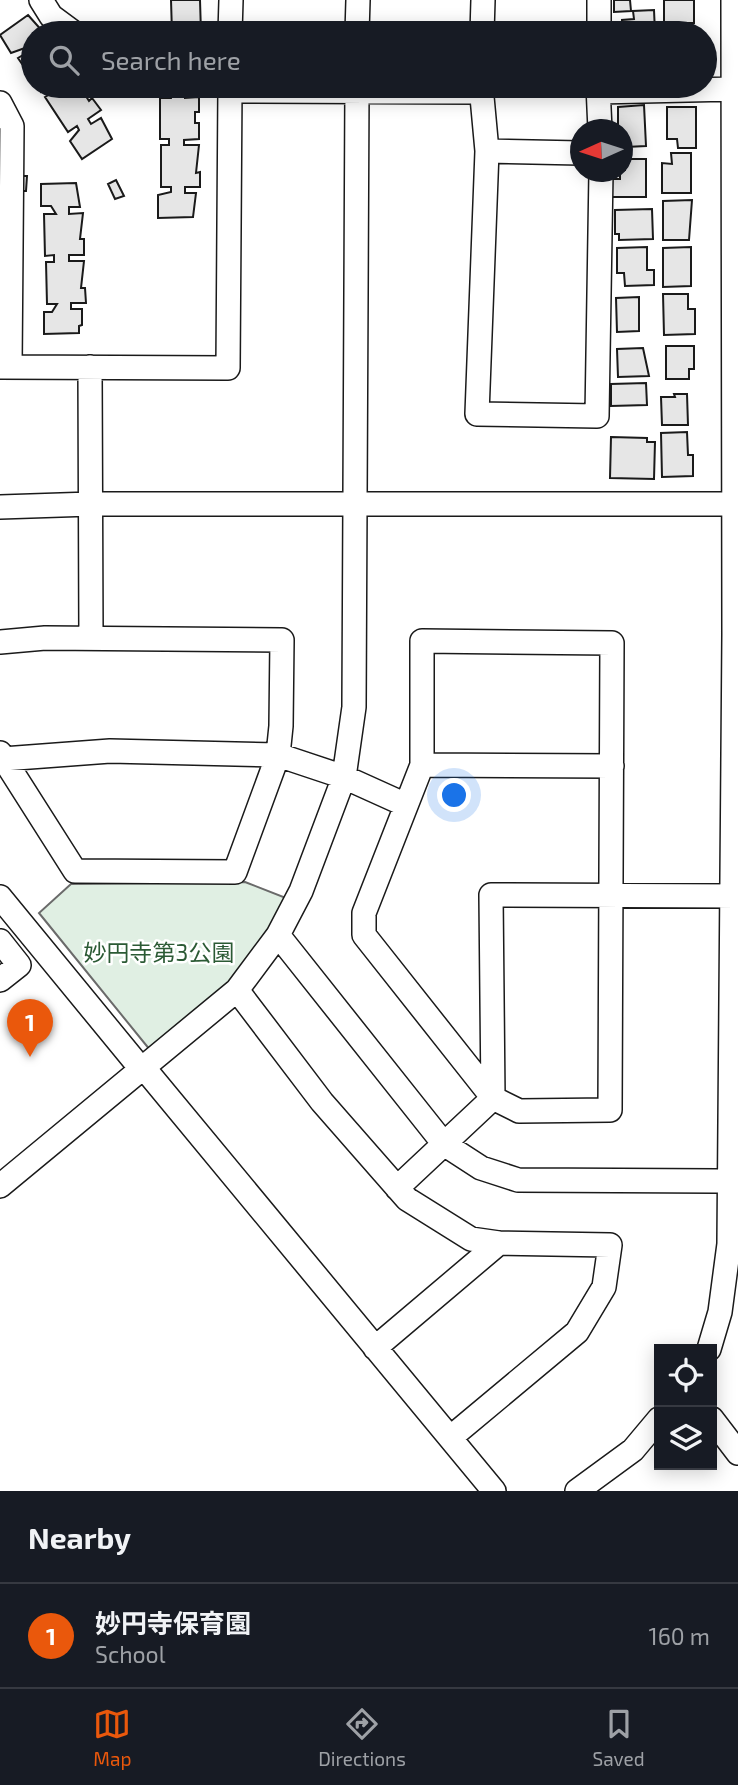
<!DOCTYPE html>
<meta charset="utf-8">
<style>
body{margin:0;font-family:"Exo 2","Noto Sans JP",sans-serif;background:#20242c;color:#f1f3f6}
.controls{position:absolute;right:21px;bottom:21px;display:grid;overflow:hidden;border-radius:0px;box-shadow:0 4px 18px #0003}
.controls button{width:63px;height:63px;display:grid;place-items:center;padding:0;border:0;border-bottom:2px solid #363941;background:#171b24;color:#f1f3f6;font:35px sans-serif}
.compass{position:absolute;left:570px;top:119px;width:63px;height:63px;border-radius:50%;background:#171b24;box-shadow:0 4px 18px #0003;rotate:267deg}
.you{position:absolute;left:455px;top:796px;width:24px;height:24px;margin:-18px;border:5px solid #fff;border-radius:50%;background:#1a73e8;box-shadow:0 0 0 10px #1a73e833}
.badge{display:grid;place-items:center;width:46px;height:46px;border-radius:50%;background:#ea580c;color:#fff;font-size:23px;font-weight:700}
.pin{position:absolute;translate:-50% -58px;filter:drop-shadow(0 2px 4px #0008)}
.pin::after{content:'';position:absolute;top:37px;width:24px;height:21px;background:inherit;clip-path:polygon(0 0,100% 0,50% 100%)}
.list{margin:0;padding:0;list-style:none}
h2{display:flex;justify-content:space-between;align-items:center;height:91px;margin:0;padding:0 28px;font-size:30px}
h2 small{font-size:23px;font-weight:400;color:#9ea1a6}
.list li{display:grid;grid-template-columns:46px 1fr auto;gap:21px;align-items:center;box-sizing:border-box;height:105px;padding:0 28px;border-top:2px solid #363941}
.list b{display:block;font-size:26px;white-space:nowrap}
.list p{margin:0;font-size:23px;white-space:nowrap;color:#9ea1a6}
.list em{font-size:23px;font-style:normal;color:#9ea1a6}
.icon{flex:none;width:38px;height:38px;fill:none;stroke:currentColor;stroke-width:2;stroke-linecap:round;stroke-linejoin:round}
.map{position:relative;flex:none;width:738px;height:1491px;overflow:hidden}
.search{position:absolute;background:#171b24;box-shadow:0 4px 18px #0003;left:21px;right:21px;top:21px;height:77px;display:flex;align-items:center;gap:18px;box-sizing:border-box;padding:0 24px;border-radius:38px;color:#9ea1a6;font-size:26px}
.sheet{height:196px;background:#171b24}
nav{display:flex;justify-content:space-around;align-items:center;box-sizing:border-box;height:98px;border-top:2px solid #363941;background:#171b24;font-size:19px;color:#9ea1a6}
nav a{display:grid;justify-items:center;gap:4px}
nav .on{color:#ea580c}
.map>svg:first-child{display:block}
.green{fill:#e0efe3;stroke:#6a6a6a;stroke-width:2}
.building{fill:#e6e6e6;stroke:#1a1a1a;stroke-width:2}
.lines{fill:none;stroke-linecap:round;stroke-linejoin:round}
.minor-casing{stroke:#1a1a1a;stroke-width:26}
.minor{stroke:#fff;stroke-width:23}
.labels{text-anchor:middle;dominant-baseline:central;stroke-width:5;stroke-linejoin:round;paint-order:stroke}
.park-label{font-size:23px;fill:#2b5a34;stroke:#fff}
</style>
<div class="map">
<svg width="738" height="1491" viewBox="0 0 738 1491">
<rect width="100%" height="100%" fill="#fff"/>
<path class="green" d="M 245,882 L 286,898 C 275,919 264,940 250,959 C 223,993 183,1021 150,1050 L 39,913 L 71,884 Z"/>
<path class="building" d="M 171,0 L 200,0 L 201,33 L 172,33 Z
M 614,0 L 630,0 L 631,11 L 614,12 Z
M 664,0 L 694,0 L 694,23 L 664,23 Z
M 654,10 L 655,33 L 622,33 L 622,20 L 634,19 L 633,11 Z
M 28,15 L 44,33 L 33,33 L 33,80 L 18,58 L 28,52 L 25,48 L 11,53 L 0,35 Z
M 37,86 L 84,86 L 82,90 L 89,101 L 92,98 L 101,110 L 88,119 L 91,124 L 101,118 L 112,139 L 82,159 L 70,141 L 79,130 L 77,126 L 68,132 L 45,97 L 52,93 L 48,87 L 41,92 Z
M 157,86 L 196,86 L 195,91 L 185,91 L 185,98 L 199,97 L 199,112 L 195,112 L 195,123 L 199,123 L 199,139 L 184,140 L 184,145 L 199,145 L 196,173 L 200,172 L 200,187 L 185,187 L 185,193 L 196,193 L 193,217 L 158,218 L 158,195 L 171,192 L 171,187 L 161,187 L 161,145 L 169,145 L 169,139 L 160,139 L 160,98 L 171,98 L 172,93 L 157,90 Z
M 644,105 L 646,146 L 626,147 L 625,135 L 622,135 L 622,130 L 618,130 L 618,107 Z
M 667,107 L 696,107 L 696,148 L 678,148 L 677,139 L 667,139 Z
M 671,153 L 691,153 L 691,193 L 662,193 L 662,163 L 672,164 Z
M 625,159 L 646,159 L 646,197 L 611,197 L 611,179 L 620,179 L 620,172 L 625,170 Z
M 21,176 L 27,176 L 26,191 L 22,191 Z
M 116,180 L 124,196 L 115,199 L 108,184 Z
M 76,183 L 80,207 L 69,207 L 69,214 L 83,213 L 80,239 L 84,239 L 84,255 L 69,255 L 69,261 L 84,261 L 81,288 L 85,288 L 86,303 L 71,303 L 71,309 L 82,309 L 82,325 L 79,326 L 79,333 L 44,334 L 44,312 L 52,312 L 57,304 L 47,304 L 46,262 L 54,262 L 54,255 L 45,256 L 44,214 L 56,214 L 51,206 L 41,206 L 41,184 Z
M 692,200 L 689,240 L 663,240 L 663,201 Z
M 652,209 L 653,239 L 619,240 L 619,234 L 615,234 L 615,210 Z
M 647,247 L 647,270 L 654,270 L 654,285 L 625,286 L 624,273 L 617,273 L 617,248 Z
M 691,247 L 691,286 L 663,287 L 663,248 Z
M 663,294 L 688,294 L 688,309 L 695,309 L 695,334 L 664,335 Z
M 639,297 L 639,331 L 617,332 L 616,298 Z
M 666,346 L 694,346 L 694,369 L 689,369 L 689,379 L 666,379 Z
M 643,348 L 649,376 L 618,377 L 617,349 Z
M 646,383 L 647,405 L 611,406 L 611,384 Z
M 674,394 L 687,394 L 688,425 L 662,425 L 661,397 L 675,397 Z
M 687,432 L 688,455 L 693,455 L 693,476 L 662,477 L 661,433 Z
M 611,437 L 647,438 L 647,442 L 655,442 L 654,479 L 610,478 Z"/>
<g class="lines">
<g class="minor-casing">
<path id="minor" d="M 41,0 L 51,16 L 74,33
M 230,33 L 231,0
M 357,33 L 358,0
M 482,33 L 483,0
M 599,33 L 599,0
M 481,86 L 487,151 L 477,414 L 597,416 L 601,172
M 598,86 L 600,130
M 230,91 L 481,92
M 598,92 L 733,89
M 0,103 L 12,126 L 10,367
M 487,151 L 580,153
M 0,367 L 228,368 L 230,86
M 90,367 L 91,638
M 0,507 L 91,504 L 738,504
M 422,641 L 612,643 L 610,1110 L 519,1111 L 493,1098 L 364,935 L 364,913 L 422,765 Z
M 0,642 L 45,638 L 282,640 L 281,726 L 278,755 L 235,872 L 75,871 L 0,753
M 3,759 L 110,751 L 278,755 L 344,777 L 406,805
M 422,765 L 612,766
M 0,897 L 142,1070
M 278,935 L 444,1144 L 481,1168 L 518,1180 L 717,1181
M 0,941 L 19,965 L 0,980
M 237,990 L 322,1102 L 407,1199 L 471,1239 L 499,1243 L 610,1245 L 604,1287 L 577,1332 L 450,1438
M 144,1068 L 494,1491
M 0,1186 L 237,990 L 278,935 L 301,891 L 344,777 L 354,707 L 357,86
M 397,1188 L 493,1098 L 491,895 L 738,896
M 375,1348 L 499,1243
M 709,1349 L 720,1312 L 729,1244 L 734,634 L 733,0
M 712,1419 L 738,1453
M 577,1491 L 633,1450 L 659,1419"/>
</g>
<use href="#minor" class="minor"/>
</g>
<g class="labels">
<g class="park-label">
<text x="159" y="952">妙円寺第3公園</text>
</g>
</g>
</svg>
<div class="controls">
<button><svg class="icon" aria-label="locate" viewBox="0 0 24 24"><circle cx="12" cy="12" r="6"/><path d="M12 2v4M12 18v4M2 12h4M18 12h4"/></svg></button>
<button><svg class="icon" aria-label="layers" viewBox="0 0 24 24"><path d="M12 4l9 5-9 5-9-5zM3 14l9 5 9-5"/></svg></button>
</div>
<svg class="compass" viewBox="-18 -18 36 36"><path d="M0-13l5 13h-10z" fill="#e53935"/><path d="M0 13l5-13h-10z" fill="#9ea1a6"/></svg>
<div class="you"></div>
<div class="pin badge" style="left:30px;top:1057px">1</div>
<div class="search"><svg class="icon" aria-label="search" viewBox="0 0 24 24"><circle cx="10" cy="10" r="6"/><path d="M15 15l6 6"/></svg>Search here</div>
</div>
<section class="sheet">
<h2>Nearby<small></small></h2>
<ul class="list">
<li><span class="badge">1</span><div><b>妙円寺保育園</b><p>School</p></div><em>160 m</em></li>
</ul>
</section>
<nav>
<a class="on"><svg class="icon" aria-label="map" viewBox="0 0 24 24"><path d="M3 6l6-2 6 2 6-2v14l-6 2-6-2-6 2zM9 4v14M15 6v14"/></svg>Map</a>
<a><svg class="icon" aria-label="directions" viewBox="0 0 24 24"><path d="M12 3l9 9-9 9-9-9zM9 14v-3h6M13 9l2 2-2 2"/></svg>Directions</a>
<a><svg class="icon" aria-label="saved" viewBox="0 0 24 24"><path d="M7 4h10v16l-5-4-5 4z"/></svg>Saved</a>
</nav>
